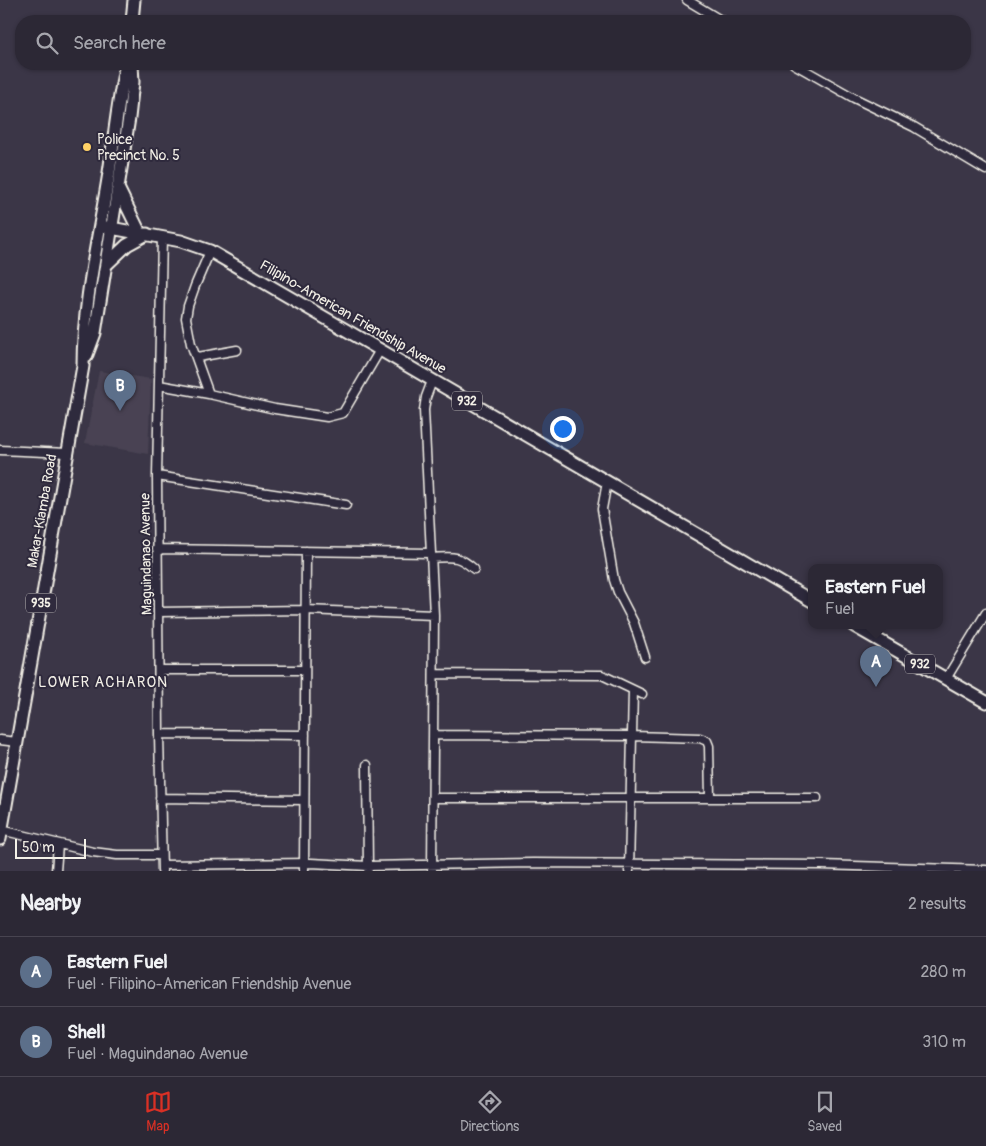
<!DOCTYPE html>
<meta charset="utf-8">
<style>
body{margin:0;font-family:Pangolin,sans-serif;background:#34303d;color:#f1f3f6}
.scale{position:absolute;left:15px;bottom:12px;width:71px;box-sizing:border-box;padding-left:5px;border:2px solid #f4f1e8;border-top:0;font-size:14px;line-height:18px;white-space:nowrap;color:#f4f1e8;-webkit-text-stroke:4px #2f2a3d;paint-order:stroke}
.you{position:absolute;left:562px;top:428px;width:18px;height:18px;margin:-12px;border:4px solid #fff;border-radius:50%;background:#1a73e8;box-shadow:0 0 0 8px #1a73e833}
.badge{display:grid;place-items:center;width:32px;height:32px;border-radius:50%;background:#d93025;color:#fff;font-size:16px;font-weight:700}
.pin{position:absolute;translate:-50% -41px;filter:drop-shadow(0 1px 2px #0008)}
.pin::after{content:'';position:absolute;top:26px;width:18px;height:15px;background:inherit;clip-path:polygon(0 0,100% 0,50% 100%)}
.popup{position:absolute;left:808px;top:564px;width:135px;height:65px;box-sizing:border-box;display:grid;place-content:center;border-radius:10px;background:#2c2835;filter:drop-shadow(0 1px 4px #0005);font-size:16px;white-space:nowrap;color:#a6a6ad}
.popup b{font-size:19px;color:#f1f3f6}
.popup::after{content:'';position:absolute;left:50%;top:100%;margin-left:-10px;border:10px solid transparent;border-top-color:#2c2835}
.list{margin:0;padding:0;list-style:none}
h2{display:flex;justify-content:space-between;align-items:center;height:65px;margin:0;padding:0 20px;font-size:21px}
h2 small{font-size:16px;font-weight:400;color:#a6a6ad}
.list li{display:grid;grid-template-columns:32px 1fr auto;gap:15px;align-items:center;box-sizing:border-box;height:70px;padding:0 20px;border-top:1px solid #484450}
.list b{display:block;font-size:19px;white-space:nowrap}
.list p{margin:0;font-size:16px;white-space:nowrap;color:#a6a6ad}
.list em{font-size:16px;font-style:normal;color:#a6a6ad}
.icon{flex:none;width:28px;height:28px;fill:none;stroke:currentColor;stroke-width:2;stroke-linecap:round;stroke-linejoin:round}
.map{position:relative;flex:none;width:986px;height:871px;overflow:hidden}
.search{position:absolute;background:#2c2835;box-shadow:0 1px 4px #0004;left:15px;right:15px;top:15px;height:55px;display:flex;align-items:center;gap:12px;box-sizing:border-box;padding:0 18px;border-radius:20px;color:#a6a6ad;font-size:19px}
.sheet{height:205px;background:#2c2835}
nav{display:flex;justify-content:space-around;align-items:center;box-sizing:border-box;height:70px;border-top:1px solid #484450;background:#2c2835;font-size:14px;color:#a6a6ad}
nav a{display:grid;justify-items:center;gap:2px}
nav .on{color:#d93025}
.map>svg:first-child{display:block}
.built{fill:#484352}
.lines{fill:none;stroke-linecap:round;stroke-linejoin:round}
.minor-casing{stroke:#f4f1e8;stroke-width:11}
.primary-casing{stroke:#f4f1e8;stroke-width:15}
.minor{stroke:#2f2a3d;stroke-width:8}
.primary{stroke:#2f2a3d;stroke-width:11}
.poi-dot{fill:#ffd166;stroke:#2f2a3d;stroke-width:2}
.labels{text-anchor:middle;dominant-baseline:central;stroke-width:4;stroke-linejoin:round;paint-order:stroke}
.shield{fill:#2f2a3d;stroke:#b9b5b5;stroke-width:1}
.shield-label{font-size:12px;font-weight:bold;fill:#f4f1e8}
.poi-label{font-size:14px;fill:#f4f1e8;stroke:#2f2a3d;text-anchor:start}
.street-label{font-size:14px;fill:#f4f1e8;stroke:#2f2a3d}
.neighbourhood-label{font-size:15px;letter-spacing:1px;fill:#f4f1e8;stroke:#2f2a3d}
</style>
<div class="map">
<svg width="986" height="871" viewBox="0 0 986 871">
<rect width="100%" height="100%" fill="#3b3647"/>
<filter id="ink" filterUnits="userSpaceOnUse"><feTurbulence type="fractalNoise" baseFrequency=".02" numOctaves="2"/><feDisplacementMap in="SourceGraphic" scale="10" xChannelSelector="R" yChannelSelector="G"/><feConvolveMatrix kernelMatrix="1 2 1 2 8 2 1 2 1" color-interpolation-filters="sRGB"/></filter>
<g filter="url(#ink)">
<path class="built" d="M 99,371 L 151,379 L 148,454 L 85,443 Z"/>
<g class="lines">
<g class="minor-casing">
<path id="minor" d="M 687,0 L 722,21
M 794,64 L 854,98 L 914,127 L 986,170
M 198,357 L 237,350
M 159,385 L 209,394 L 191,344 L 186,318 L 188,306 L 195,286 L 210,251
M 209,394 L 275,409 L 327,417 L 343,413 L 380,350
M 0,450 L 67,453
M 157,476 L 346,505
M 607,482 L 602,509 L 614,580 L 618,592 L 634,623 L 645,657
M 157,549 L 430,553
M 431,558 C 452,557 457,554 474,569
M 159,612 L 305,610 L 434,615
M 159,670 L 305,670
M 434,674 L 602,675 L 642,694
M 946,679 L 986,613
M 159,734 L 305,735
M 434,735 L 633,736 L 700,738 L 707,741 L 709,746 L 710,797
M 0,740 L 17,742
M 367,765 L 368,869
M 160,798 L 304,800
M 433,798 L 817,798
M 1,830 L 93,852 L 117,855 L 161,855
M 162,865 L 311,863 L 368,866 L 533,863 L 821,865 L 986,870
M 56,871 L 58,845
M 162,871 L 159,734 L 157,476 L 162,237
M 304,871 L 306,551
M 432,871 L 434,615 L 424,410 L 426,397 L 432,381
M 629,871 L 633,690"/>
</g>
<g class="primary-casing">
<path id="primary" d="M 132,21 L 134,0
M 119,190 L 140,233
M 100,226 L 181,241 L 210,251 L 812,601
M 106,265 L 127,245 L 147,234
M 86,357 L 95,333 L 129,118 L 133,82 L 132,64
M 854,626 L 986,702
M 0,839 L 83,366 C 83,305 97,245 107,185 C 114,144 117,103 126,64"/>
</g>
<use href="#minor" class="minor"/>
<use href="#primary" class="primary"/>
</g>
</g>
<circle class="poi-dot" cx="87" cy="147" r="5"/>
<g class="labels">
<g class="shield">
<rect x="452" y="391.5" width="30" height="19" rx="4"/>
<rect x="26" y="593.5" width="30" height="19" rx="4"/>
<rect x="905" y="654.5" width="30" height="19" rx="4"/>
</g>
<g class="shield-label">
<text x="467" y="401">932</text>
<text x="41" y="603">935</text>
<text x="920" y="664">932</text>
</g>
<g class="poi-label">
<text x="97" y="139">Police<tspan x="97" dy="16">Precinct No. 5</tspan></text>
</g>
<g class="street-label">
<text transform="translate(353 317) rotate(30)">Filipino-American Friendship Avenue</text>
<text transform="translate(42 511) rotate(-80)">Makar-Kiamba Road</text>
<text transform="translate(146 554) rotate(-91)">Maguindanao Avenue</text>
</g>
<g class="neighbourhood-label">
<text x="103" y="682">LOWER ACHARON</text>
</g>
</g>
</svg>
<div class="scale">50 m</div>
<div class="you"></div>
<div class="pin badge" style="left:876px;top:687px;background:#5c6f8a">A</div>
<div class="popup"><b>Eastern Fuel</b>Fuel</div>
<div class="pin badge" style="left:120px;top:411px;background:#5c6f8a">B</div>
<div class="search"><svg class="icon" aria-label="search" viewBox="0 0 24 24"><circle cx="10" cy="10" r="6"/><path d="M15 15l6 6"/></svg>Search here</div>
</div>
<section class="sheet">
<h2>Nearby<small>2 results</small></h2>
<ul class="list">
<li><span class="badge" style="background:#5c6f8a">A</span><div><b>Eastern Fuel</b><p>Fuel · Filipino-American Friendship Avenue</p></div><em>280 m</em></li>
<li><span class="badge" style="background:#5c6f8a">B</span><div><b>Shell</b><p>Fuel · Maguindanao Avenue</p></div><em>310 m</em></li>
</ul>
</section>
<nav>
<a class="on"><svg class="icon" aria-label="map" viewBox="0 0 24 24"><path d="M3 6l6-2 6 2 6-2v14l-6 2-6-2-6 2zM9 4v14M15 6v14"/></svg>Map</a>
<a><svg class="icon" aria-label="directions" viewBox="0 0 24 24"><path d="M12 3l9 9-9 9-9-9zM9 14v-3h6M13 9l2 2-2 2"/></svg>Directions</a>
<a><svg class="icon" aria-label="saved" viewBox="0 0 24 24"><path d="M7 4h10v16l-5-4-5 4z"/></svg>Saved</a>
</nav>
